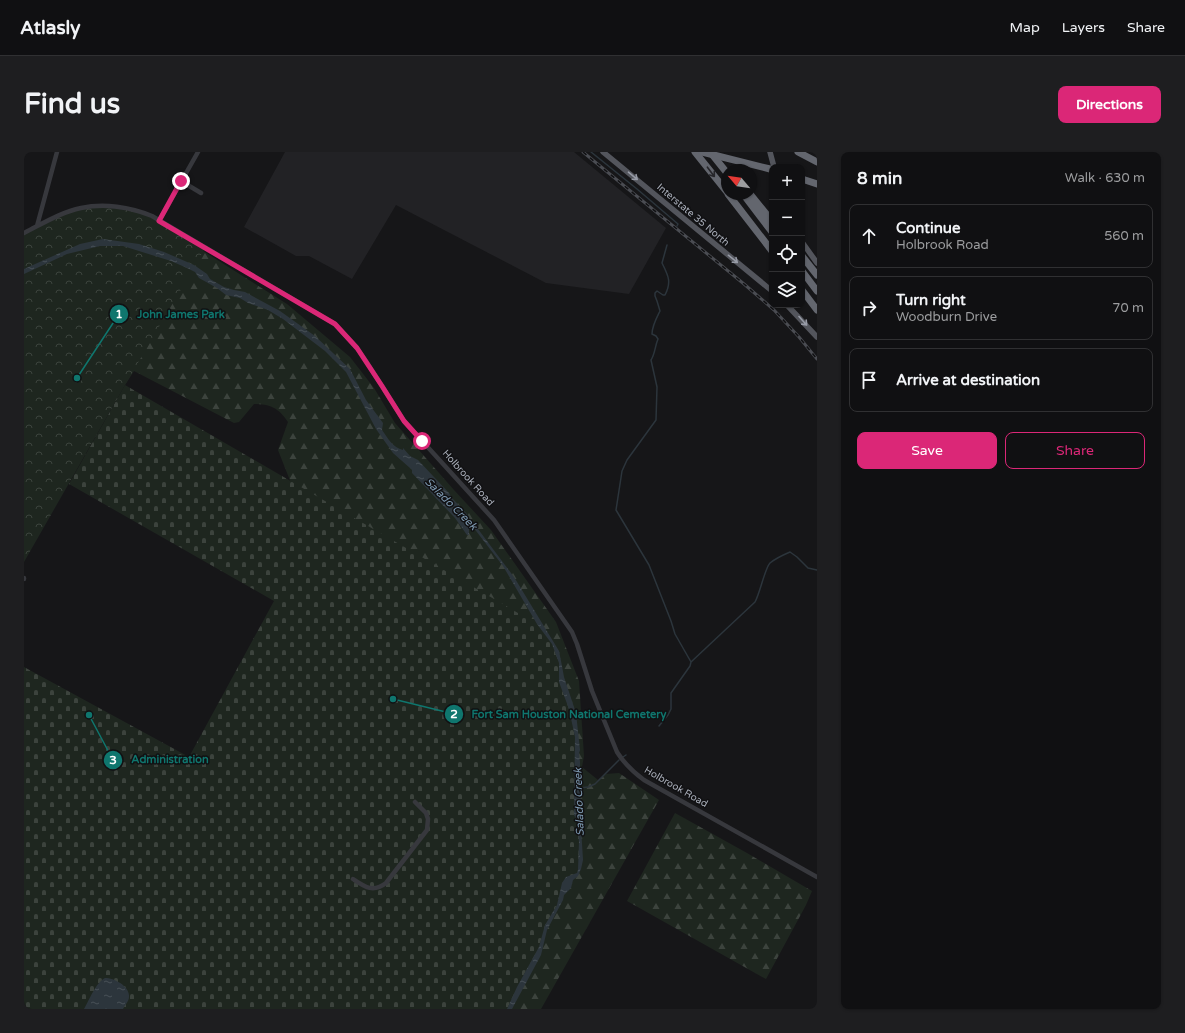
<!DOCTYPE html>
<meta charset="utf-8">
<style>
body{margin:0;font-family:"Varela Round",sans-serif;background:#1e1e20;color:#f1f3f6}
.controls{position:absolute;right:12px;top:12px;display:grid;overflow:hidden;border-radius:8px;box-shadow:0 1px 3px #0004}
.controls button{width:36px;height:36px;display:grid;place-items:center;padding:0;border:0;border-bottom:1px solid #303032;background:#101012;color:#f1f3f6;font:20px sans-serif}
.compass{position:absolute;left:697px;top:12px;width:36px;height:36px;border-radius:50%;background:#101012;box-shadow:0 1px 3px #0004;rotate:299deg}
.stop{position:absolute;width:12px;height:12px;margin:-9px;border:3px solid #db2777;border-radius:50%;background:#fff}
.stop.end{background:#db2777;border-color:#fff;box-shadow:0 1px 4px #0008}
.list{margin:0;padding:0;list-style:none}
h2{display:flex;justify-content:space-between;align-items:center;height:52px;margin:0;padding:0 16px;font-size:17px}
h2 small{font-size:13px;font-weight:400;color:#9c9d9f}
.list li{display:grid;grid-template-columns:26px 1fr auto;gap:12px;align-items:center;box-sizing:border-box;height:64px;margin:0 8px 8px;padding:0 8px;border:1px solid #303032;border-radius:8px}
.list b{display:block;font-size:15px;white-space:nowrap}
.list p{margin:0;font-size:13px;white-space:nowrap;color:#9c9d9f}
.list em{font-size:13px;font-style:normal;color:#9c9d9f}
.actions{display:flex;gap:8px;padding:12px 16px}
.actions a{flex:1;padding:9px 0;border:1px solid #db2777;border-radius:8px;text-align:center;font-size:14px;color:#db2777}
.actions .main{background:#db2777;color:#fff}
.icon{flex:none;width:22px;height:22px;fill:none;stroke:currentColor;stroke-width:2;stroke-linecap:round;stroke-linejoin:round}
.map{position:relative;flex:none;width:793px;height:857px;overflow:hidden;border-radius:8px}
header{display:flex;align-items:center;gap:24px;box-sizing:border-box;height:56px;padding:0 20px;background:#101012;border-bottom:1px solid #303032}
header strong{font-size:19px}
nav{display:flex;gap:22px;margin-inline-start:auto;font-size:14px}
.intro{display:flex;align-items:center;justify-content:space-between;box-sizing:border-box;height:96px;padding:0 24px}
h1{margin:0;font-size:28px}
.button{padding:10px 18px;border-radius:8px;background:#db2777;color:#fff;font-size:14px;font-weight:700}
main{display:flex;gap:24px;padding:0 24px}
aside{flex:1;background:#101012;border-radius:8px;box-shadow:0 1px 3px #0004}
.map>svg:first-child{display:block}
.built{fill:#222225}
.forest{fill:url(#forest-firs)}
.cemetery{fill:url(#cemetery-stones)}
.park{fill:url(#park-crowns)}
.water{fill:url(#water-ripples)}
.lines{fill:none;stroke-linecap:round;stroke-linejoin:round}
.stream{stroke:#2c353c;stroke-width:1.5}
.minor{stroke:#37383d;stroke-width:4.5}
.major{stroke:#53555c;stroke-width:5.5}
.highway{stroke:#63666e;stroke-width:7}
.rail-casing{stroke:#4a4c52;stroke-width:3}
.rail{stroke:#111113;stroke-width:1.5;stroke-dasharray:4.5;stroke-linecap:butt}
.highway-bridge{stroke:#63666e;stroke-width:7}
.oneway{stroke:#26262a}
.oneway2{stroke:#979ba6}
.route{stroke:#db2777;stroke-width:5}
.labels{text-anchor:middle;dominant-baseline:central;stroke-width:3;stroke-linejoin:round;paint-order:stroke}
.street-label{font-size:10px;fill:#a8adb8;stroke:#111113}
.water-label{font-size:11px;font-style:italic;fill:#7f9bb3;stroke:#111113}
.leader{fill:none;stroke:#0f766e;stroke-width:1.5}
.callout-dot{fill:#0f766e;stroke:#111113;stroke-width:1.5}
.mark-label{font-size:12px;text-anchor:middle;font-weight:bold;fill:#fff}
.callout-label{font-size:11px;text-anchor:middle;font-weight:bold;fill:#0f766e;stroke:#111113;stroke-width:3;stroke-linejoin:round;paint-order:stroke}
</style>
<header>
<strong>Atlasly</strong>
<nav><a>Map</a><a>Layers</a><a>Share</a></nav>
</header>
<div class="intro"><h1>Find us</h1><a class="button">Directions</a></div>
<main>
<div class="map">
<svg width="793" height="857" viewBox="0 0 793 857">
<defs>
<pattern id="forest-firs" width="22" height="20" patternUnits="userSpaceOnUse"><rect width="22" height="20" fill="#1e261f"/><path d="M5 1l3.5 6h-7zM16 11l3.5 6h-7z" fill="#3c433d"/></pattern>
<pattern id="cemetery-stones" width="16" height="16" patternUnits="userSpaceOnUse"><rect width="16" height="16" fill="#1e261f"/><path d="M2 7V4a2 2 0 0 1 4 0v3zM10 15v-3a2 2 0 0 1 4 0v3z" fill="#3c433d"/></pattern>
<pattern id="park-crowns" width="20" height="18" patternUnits="userSpaceOnUse"><rect width="20" height="18" fill="#1e261f"/><path d="M2 6a3 3 0 1 1 6 0M12 15a3 3 0 1 1 6 0" fill="none" stroke="#3c433d"/></pattern>
<pattern id="water-ripples" width="26" height="14" patternUnits="userSpaceOnUse"><rect width="26" height="14" fill="#2c353c"/><path d="M2 4q2-2 4 0t4 0M15 11q2-2 4 0t4 0" fill="none" stroke="#485056"/></pattern>
</defs>
<rect width="100%" height="100%" fill="#161618"/>
<path class="built" d="M 261,0 L 550,0 L 642,76 L 605,142 L 522,131 L 372,53 L 328,127 L 285,104 L 272,104 L 220,75 Z"/>
<path class="forest" d="M 146,78 L 263,152 L 326,205 L 350,236 L 371,271 L 430,338 L 467,378 L 532,470 L 555,529 L 560,604 L 558,615 L 574,628 L 582,622 L 595,621 L 635,648 L 517,857 L 114,857 L 291,392 L 254,298 L 264,270 C 255,256 246,252 230,252 L 215,270 L 210,271 L 110,219 L 101,233 Z
M 651,661 L 723,701 L 788,739 L 782,753 L 742,827 L 603,749 Z"/>
<path class="cemetery" d="M 101,233 L 513,472 L 528,492 L 535,511 L 535,530 L 545,557 L 551,585 L 550,606 L 551,664 L 555,671 L 554,679 L 555,690 L 554,718 L 553,721 L 538,731 L 533,753 L 521,773 L 515,795 L 493,835 L 483,857 L 0,857 L 0,515 L 165,605 L 250,449 L 45,332 Z"/>
<path class="park" d="M 84,55 L 109,58 L 135,69 L 180,98 L 101,233 L 0,410 L 0,81 L 53,57 Z"/>
<path class="water" d="M 79,87 L 115,92 L 140,100 L 170,113 L 183,122 L 186,127 L 200,135 L 210,138 L 221,140 L 256,159 L 291,184 L 326,217 L 342,248 L 359,271 L 358,278 C 363,285 369,296 379,298 L 379,296 L 386,304 L 394,308 L 425,341 L 428,346 L 442,361 L 490,425 L 535,499 L 537,509 L 540,525 L 552,561 L 556,598 L 555,601 L 556,610 L 557,676 L 559,708 L 557,717 L 554,724 L 549,728 L 547,736 L 540,743 L 539,748 L 523,778 L 517,803 L 488,857 L 483,857 L 493,835 L 515,795 L 521,773 L 533,753 L 538,731 L 542,725 L 553,721 L 554,718 L 555,690 L 554,679 L 555,671 L 550,663 L 551,585 L 545,557 L 535,530 L 535,511 L 528,492 L 513,472 L 479,414 L 446,371 L 445,374 L 445,383 L 443,383 L 431,366 L 388,321 L 388,318 L 386,316 L 369,301 L 352,277 L 322,220 L 301,199 L 259,167 L 244,158 L 224,151 L 216,146 L 202,143 L 193,136 L 175,126 L 171,120 L 163,116 L 147,109 L 99,94 L 76,94 L 43,102 L 0,122 L 0,117 L 56,92 Z
M 81,826 C 90,826 106,834 105,845 C 105,849 101,853 99,857 L 60,857 C 65,849 72,830 81,826 Z"/>
<g class="lines">
<path class="stream" d="M 567,0 L 613,37 L 654,72 L 653,74
M 667,510 L 731,450 C 736,441 741,416 746,411 C 752,406 759,403 766,400 L 773,405 L 784,416 L 793,418
M 635,574 L 644,563 L 647,557 L 647,541 L 666,514 L 667,510 L 651,482 L 647,469 L 625,413 L 592,358 L 598,319 L 603,308 L 632,268 L 633,235 L 627,208 C 631,202 631,194 634,187 L 632,184 L 628,182 C 628,174 632,167 636,159 L 633,149 L 631,144 L 631,141 L 633,139 L 639,143 L 641,143 C 648,130 644,123 638,111 L 643,93
M 599,605 L 602,603
M 556,636 L 564,635 L 571,632 L 595,608"/>
<path class="minor" d="M 157,29 L 177,41
M 135,69 L 174,0
M 13,74 L 33,0
M 0,81 C 18,72 37,60 57,56 C 80,51 106,55 128,64 L 311,172 L 333,196 L 342,209 L 380,269 L 470,368 L 548,480 L 553,492 L 568,539 L 593,600 C 600,611 609,620 620,628 L 793,725
M 0,427 L 0,426
M 329,727 C 341,735 349,741 362,731 L 403,678 L 404,667 L 402,661 L 391,650"/>
<path class="major" d="M 579,0 L 748,139
M 746,0 L 750,15
M 778,90 L 793,111
M 763,153 L 793,185"/>
<path class="highway" d="M 671,0 L 703,40
M 774,0 L 793,10
M 687,1 L 703,21
M 778,27 L 793,32
M 704,42 L 748,99
M 719,42 L 748,80
M 726,42 L 748,69
M 778,104 L 793,123
M 778,119 L 793,139
M 778,138 L 793,158"/>
<g class="rail-casing">
<path id="rail" d="M 559,0 L 720,132 L 750,158 L 775,185 L 793,207"/>
</g>
<use href="#rail" class="rail"/>
<path class="highway-bridge" d="M 678,0 L 746,17"/>
</g>
<defs><path id="oneway-shaft" d="M-6 0H5M1.5-3L5.5 0L1.5 3" fill="none" stroke-width="1.6" stroke-linecap="round" stroke-linejoin="round"/></defs>
<use class="oneway" href="#oneway-shaft" transform="translate(687 20) rotate(53)"/>
<g class="oneway2">
<use href="#oneway-shaft" transform="translate(609 24) rotate(40)"/>
<use href="#oneway-shaft" transform="translate(709 107) rotate(39)"/>
<use href="#oneway-shaft" transform="translate(779 169) rotate(48)"/>
</g>
<g class="lines">
<path class="route" d="M 157,29 L 135,69 L 311,172 L 333,196 L 358,234 L 380,269 L 398,289"/>
</g>
<g class="labels">
<g class="street-label">
<text transform="translate(669 63) rotate(40)">Interstate 35 North</text>
<text transform="translate(444 326) rotate(48)">Holbrook Road</text>
<text transform="translate(652 635) rotate(30)">Holbrook Road</text>
</g>
<g class="water-label">
<text transform="translate(427 352) rotate(45)">Salado Creek</text>
<text transform="translate(555 650) rotate(-92)">Salado Creek</text>
</g>
</g>
<path class="leader" d="M53 226L95 162M369 547L430 562M65 563L89 608"/>
<g class="callout-dot">
<circle cx="53" cy="226" r="4"/>
<circle cx="369" cy="547" r="4"/>
<circle cx="65" cy="563" r="4"/>
<circle cx="95" cy="162" r="10"/>
<circle cx="430" cy="562" r="10"/>
<circle cx="89" cy="608" r="10"/>
</g>
<g class="mark-label">
<text x="95" y="166">1</text>
<text x="430" y="566">2</text>
<text x="89" y="612">3</text>
</g>
<g class="callout-label">
<text x="157" y="166">John James Park</text>
<text x="545" y="566">Fort Sam Houston National Cemetery</text>
<text x="146" y="611">Administration</text>
</g>
</svg>
<div class="controls">
<button>+</button>
<button>−</button>
<button><svg class="icon" aria-label="locate" viewBox="0 0 24 24"><circle cx="12" cy="12" r="6"/><path d="M12 2v4M12 18v4M2 12h4M18 12h4"/></svg></button>
<button><svg class="icon" aria-label="layers" viewBox="0 0 24 24"><path d="M12 4l9 5-9 5-9-5zM3 14l9 5 9-5"/></svg></button>
</div>
<svg class="compass" viewBox="-18 -18 36 36"><path d="M0-13l5 13h-10z" fill="#e53935"/><path d="M0 13l5-13h-10z" fill="#9c9d9f"/></svg>
<div class="stop" style="left:398px;top:289px"></div>
<div class="stop end" style="left:157px;top:29px"></div>
</div>
<aside>
<h2>8 min<small>Walk · 630 m</small></h2>
<ul class="list">
<li><svg class="icon" aria-label="ahead" viewBox="0 0 24 24"><path d="M12 20V5M6 11l6-6 6 6"/></svg><div><b>Continue</b><p>Holbrook Road</p></div><em>560 m</em></li>
<li><svg class="icon" aria-label="right" viewBox="0 0 24 24"><path d="M7 20v-9h11M14 6l5 5-5 5"/></svg><div><b>Turn right</b><p>Woodburn Drive</p></div><em>70 m</em></li>
<li><svg class="icon" aria-label="arrive" viewBox="0 0 24 24"><path d="M6 21V4h12l-3 4 3 4H6"/></svg><div><b>Arrive at destination</b></div></li>
</ul>
<div class="actions"><a class="main">Save</a><a>Share</a></div>
</aside>
</main>
